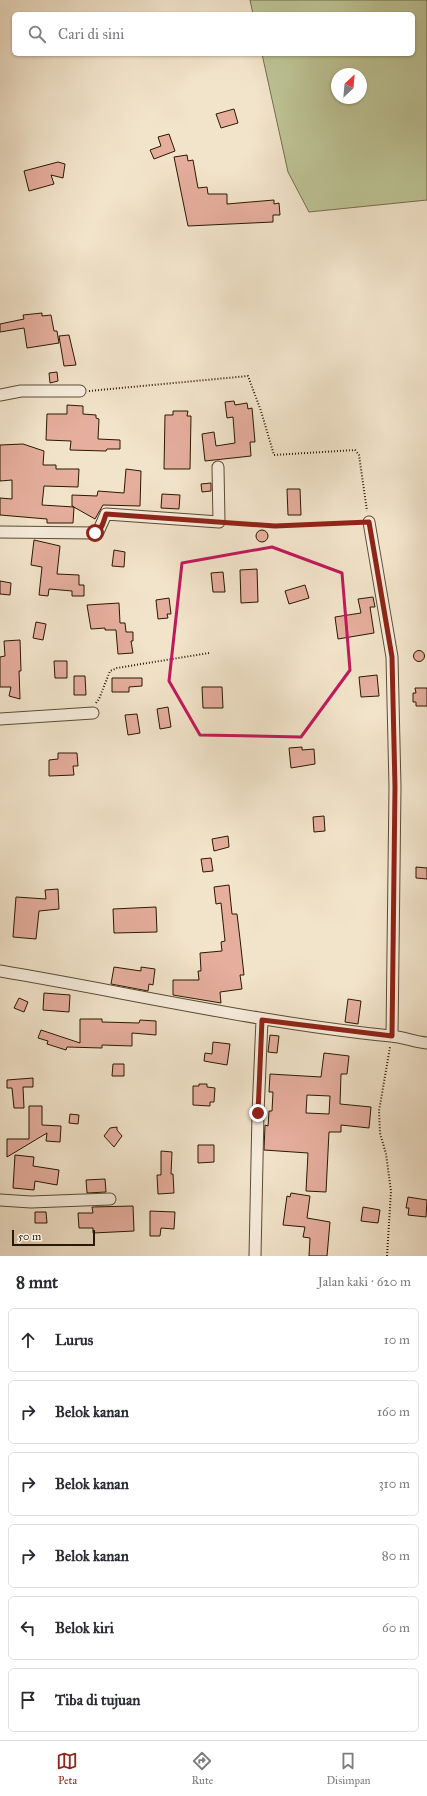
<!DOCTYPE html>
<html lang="id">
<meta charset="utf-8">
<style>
body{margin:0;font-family:"IM FELL Great Primer",serif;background:#f7f7f7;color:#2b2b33}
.compass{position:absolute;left:331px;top:68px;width:36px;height:36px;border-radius:50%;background:#fff;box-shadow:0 1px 3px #0004;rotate:26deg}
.scale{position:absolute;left:12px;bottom:10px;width:83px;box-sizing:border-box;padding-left:4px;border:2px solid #291902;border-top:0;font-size:11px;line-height:14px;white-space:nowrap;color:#291902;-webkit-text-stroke:3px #f7eddd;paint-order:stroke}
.stop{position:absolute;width:12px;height:12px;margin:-9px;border:3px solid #8f2418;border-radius:50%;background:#fff}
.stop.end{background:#8f2418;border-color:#fff;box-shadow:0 1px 4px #0008}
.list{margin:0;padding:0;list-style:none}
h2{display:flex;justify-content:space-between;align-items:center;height:52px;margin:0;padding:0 16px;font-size:17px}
h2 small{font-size:13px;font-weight:400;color:#7c7c81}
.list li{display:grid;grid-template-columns:26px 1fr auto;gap:12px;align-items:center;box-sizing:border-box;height:64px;margin:0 8px 8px;padding:0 8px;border:1px solid #e1e1e2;border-radius:6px}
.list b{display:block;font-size:15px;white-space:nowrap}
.list em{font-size:13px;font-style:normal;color:#7c7c81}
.icon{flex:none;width:22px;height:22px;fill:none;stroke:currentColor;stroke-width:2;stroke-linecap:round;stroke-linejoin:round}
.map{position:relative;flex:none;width:427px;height:1256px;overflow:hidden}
.search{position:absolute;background:#fff;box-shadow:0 1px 3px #0004;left:12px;right:12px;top:12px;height:44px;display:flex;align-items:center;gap:10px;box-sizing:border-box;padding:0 14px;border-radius:6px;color:#7c7c81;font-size:15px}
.sheet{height:484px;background:#fff}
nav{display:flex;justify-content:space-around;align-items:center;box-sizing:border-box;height:56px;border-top:1px solid #e1e1e2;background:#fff;font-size:11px;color:#7c7c81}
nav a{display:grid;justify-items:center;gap:2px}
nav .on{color:#8f2418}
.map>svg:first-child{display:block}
.green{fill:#bdc496;stroke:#736e4c;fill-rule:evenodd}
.building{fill:#e5ae9d;stroke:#291902;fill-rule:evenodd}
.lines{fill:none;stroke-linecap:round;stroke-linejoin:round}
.minor-casing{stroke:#5b4c34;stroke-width:13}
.path{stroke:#291902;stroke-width:2;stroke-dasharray:1 2;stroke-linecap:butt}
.minor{stroke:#f7eddd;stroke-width:11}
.route{stroke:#8f2418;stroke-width:5}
.marked{fill:none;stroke:#c2185b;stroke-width:3;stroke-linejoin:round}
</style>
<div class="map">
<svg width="427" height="1256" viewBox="0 0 427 1256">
<rect width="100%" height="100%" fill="#f2e4cb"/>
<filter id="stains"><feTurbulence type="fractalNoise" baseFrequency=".005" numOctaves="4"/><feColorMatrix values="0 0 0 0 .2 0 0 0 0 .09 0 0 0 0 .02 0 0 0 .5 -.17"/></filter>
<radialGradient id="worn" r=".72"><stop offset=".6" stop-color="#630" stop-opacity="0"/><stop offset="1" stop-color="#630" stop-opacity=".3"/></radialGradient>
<path class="green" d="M 250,0 L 427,0 L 427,200 L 309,212 L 288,172 L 262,54 L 413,54 L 413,14 L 253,14 ZM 337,74 L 361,74 L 361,98 L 337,98 Z"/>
<path class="building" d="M 234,109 L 238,123 L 221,128 L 216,114 Z
M 169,134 L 175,151 L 154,159 L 150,150 L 161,146 L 158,137 Z
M 187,155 L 188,161 L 193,160 L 198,188 L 207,187 L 208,194 L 227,194 L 227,204 L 274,200 L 274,204 L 279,203 L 280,215 L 273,215 L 273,222 L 188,226 L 174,157 Z
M 58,162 L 65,164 L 63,178 L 51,175 L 54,184 L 29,191 L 24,171 Z
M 42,313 L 42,316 L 51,315 L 54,331 L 57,331 L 59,343 L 27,348 L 24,328 L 0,332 L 0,324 L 24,319 L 23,315 Z
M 69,335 L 76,365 L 64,366 L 59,336 Z
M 57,372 L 58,381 L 50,383 L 49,373 Z
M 234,401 L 235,405 L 247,403 L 248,409 L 252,408 L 255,442 L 250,442 L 251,456 L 205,461 L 202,434 L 214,432 L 216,446 L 235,443 L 233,417 L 227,418 L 225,402 Z
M 67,405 L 83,406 L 83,414 L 96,415 L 96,418 L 99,419 L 98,439 L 120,440 L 120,449 L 107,449 L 106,451 L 70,450 L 71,441 L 46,440 L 47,414 L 67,414 Z
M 173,411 L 188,411 L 187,416 L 191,416 L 190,469 L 164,469 L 165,415 L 173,415 Z
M 23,444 L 44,451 L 43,465 L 56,465 L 56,469 L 79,469 L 78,487 L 44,486 L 42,505 L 74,507 L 73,523 L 47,523 L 47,519 L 0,515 L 0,498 L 12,499 L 12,480 L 0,481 L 0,445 Z
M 126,469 L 141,471 L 140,506 L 103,505 L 95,519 L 72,506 L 72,495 L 97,496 L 98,491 L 124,493 Z
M 211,483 L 211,491 L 202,492 L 201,484 Z
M 287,489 L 300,489 L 301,515 L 288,515 Z
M 162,494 L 180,495 L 179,509 L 161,508 Z
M256 536a6 6 0 1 1 12 0a6 6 0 1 1-12 0Z
M 34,540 L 60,546 L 57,574 L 79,575 L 79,585 L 84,585 L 84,596 L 72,596 L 72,591 L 49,589 L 48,596 L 39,595 L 42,567 L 31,565 Z
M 114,550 L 125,552 L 124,567 L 112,566 Z
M 257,569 L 258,602 L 241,603 L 240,570 Z
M 223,572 L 225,592 L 213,592 L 211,573 Z
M 0,581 L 11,583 L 10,595 L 0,594 Z
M 305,585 L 309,598 L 289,604 L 285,591 Z
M 373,597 L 375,607 L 370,607 L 374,633 L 338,639 L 335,617 L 361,613 L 358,599 Z
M 169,598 L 171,614 L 167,614 L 168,618 L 158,619 L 156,600 Z
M 119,603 L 120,623 L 125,623 L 126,632 L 133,632 L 133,641 L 131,641 L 133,653 L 118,654 L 116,630 L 105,630 L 105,628 L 91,629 L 87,605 Z
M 36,622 L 46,624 L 43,640 L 33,638 Z
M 20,640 L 21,671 L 19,671 L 20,699 L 9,696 L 11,687 L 0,687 L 0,657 L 5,656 L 4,641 Z
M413.5 656a5.5 5.5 0 1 1 11 0a5.5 5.5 0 1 1-11 0Z
M 54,661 L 67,661 L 67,678 L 55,678 Z
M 377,675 L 379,696 L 361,697 L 359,677 Z
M 74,676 L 85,676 L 86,695 L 74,695 Z
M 112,678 L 142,678 L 142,686 L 129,687 L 129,692 L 112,692 Z
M 202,687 L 222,687 L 223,708 L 203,708 Z
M 415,688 L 427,688 L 427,706 L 416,706 L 416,702 L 413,702 L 413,693 L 416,693 Z
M 168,707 L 171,727 L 160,729 L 157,709 Z
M 137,714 L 140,733 L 128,735 L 125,715 Z
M 302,747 L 302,750 L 314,749 L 315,764 L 291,768 L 289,748 Z
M 58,753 L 77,753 L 78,766 L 73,766 L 74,775 L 49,776 L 49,760 L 58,759 Z
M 324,816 L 325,831 L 314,832 L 313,817 Z
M 228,836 L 229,847 L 214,851 L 212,839 Z
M 211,858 L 213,871 L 203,872 L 201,859 Z
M 416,867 L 427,868 L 427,879 L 416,878 Z
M 229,885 L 232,914 L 237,914 L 240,939 L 244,975 L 240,975 L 242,989 L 220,992 L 221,1003 L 173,995 L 173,980 L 199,980 L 198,971 L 201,971 L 200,953 L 222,951 L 221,942 L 225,941 L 221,903 L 216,904 L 214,887 Z
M 58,889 L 59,909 L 39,911 L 36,939 L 13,937 L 16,897 L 46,899 L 45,890 Z
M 156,907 L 157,932 L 114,933 L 113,909 Z
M 114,967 L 141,971 L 141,967 L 155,969 L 153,985 L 149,984 L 148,991 L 111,984 Z
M 44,993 L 70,995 L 69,1012 L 43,1010 Z
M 19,998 L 28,1002 L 24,1012 L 14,1008 Z
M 348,999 L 361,1001 L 358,1024 L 345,1022 Z
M 80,1019 L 102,1019 L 102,1022 L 139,1023 L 140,1020 L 156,1021 L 156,1035 L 132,1033 L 132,1046 L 102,1045 L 102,1048 L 67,1047 L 66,1050 L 47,1044 L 48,1041 L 38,1038 L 41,1030 L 80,1043 Z
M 270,1035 L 279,1036 L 277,1053 L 268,1052 Z
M 213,1042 L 230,1044 L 227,1065 L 204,1061 L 205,1053 L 212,1054 Z
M 324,1053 L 349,1056 L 347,1074 L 341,1074 L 340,1104 L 371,1107 L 369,1128 L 341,1125 L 341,1132 L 329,1132 L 326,1192 L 306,1191 L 308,1153 L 264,1150 L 265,1125 L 268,1126 L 269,1111 L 272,1111 L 273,1092 L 269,1092 L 270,1074 L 321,1077 ZM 307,1095 L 330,1096 L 329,1114 L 306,1113 Z
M 113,1064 L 124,1064 L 124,1076 L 112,1076 Z
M 33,1078 L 33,1087 L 23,1087 L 24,1108 L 14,1108 L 12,1088 L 7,1088 L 7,1080 Z
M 199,1084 L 207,1084 L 207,1087 L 215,1088 L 214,1102 L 210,1102 L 210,1106 L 193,1105 L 193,1086 L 199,1086 Z
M 29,1106 L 42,1106 L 42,1125 L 61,1126 L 60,1142 L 46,1141 L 47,1133 L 7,1157 L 7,1139 L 29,1139 Z
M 70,1114 L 79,1115 L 78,1124 L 69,1123 Z
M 117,1127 L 117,1130 L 122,1136 L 114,1147 L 104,1136 L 110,1128 Z
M 198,1145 L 214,1145 L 214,1162 L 198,1163 Z
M 161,1151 L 172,1152 L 171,1174 L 173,1174 L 174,1193 L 158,1194 L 157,1175 L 161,1175 Z
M 15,1155 L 34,1157 L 33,1166 L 59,1170 L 57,1185 L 35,1181 L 34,1190 L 13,1188 Z
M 105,1179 L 106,1192 L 87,1193 L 86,1180 Z
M 291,1193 L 310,1196 L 307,1218 L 330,1222 L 327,1256 L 309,1256 L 310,1238 L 303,1237 L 305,1227 L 283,1225 L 287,1196 L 290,1197 Z
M 408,1197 L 427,1200 L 426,1217 L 408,1215 L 409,1208 L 406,1208 Z
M 133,1206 L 134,1231 L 93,1233 L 93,1228 L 79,1228 L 78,1213 L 93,1213 L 92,1207 Z
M 363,1207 L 380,1210 L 378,1223 L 361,1221 Z
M 150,1211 L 175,1212 L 174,1229 L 161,1228 L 160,1236 L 150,1236 Z
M 35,1212 L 46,1212 L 47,1223 L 35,1223 Z"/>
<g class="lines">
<g class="minor-casing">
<path id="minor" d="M 0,395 L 21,391 L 80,391
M 369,522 L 392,657 L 395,787 L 392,1036
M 0,532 L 95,533 L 98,532 L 106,514 L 219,522 L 218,467
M 0,719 L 93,713
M 0,971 C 130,993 260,1023 391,1036 C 403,1037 415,1042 427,1043
M 0,1200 L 31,1202 L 110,1199
M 255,1256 L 258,1113 L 262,1020"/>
</g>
<path class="path" d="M 89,391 L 248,376 L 261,411 L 274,455 L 355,450 L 359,455 L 367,511
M 230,523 L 275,526 L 359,523
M 96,703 L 99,699 L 110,671 L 117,668 L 209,653
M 387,1256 L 391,1191 L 386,1154 L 380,1133 L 379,1111 L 390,1047"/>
<use href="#minor" class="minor"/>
</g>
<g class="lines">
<path class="route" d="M 95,533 C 102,531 104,520 106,514 L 275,526 L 369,522 L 392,657 L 395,787 L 392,1036 L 262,1020 L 258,1113"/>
</g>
<path class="marked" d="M 272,547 L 342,573 L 350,670 L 301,737 L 200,735 L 169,681 L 182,563 Z"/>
<rect width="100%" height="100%" filter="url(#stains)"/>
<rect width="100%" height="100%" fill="url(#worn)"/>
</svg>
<svg class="compass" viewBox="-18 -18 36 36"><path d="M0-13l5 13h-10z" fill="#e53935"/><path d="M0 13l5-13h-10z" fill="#7c7c81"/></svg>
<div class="scale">50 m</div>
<div class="stop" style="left:95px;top:533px"></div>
<div class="stop end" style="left:258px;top:1113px"></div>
<div class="search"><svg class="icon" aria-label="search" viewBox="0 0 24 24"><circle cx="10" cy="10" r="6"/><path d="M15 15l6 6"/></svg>Cari di sini</div>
</div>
<section class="sheet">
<h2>8 mnt<small>Jalan kaki · 620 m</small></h2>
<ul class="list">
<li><svg class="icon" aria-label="ahead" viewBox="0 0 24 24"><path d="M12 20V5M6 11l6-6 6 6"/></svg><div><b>Lurus</b></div><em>10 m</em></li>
<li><svg class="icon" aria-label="right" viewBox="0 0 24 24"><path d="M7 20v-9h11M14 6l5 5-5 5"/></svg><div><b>Belok kanan</b></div><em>160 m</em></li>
<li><svg class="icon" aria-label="right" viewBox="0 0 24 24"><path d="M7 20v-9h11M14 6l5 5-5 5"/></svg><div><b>Belok kanan</b></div><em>310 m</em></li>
<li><svg class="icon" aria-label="right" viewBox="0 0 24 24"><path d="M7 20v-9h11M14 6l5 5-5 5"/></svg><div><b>Belok kanan</b></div><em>80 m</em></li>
<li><svg class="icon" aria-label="left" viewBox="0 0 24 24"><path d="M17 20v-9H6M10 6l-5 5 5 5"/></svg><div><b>Belok kiri</b></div><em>60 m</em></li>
<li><svg class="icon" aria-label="arrive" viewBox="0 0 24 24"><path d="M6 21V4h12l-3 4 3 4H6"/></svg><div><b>Tiba di tujuan</b></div></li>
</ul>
</section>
<nav>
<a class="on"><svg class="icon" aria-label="map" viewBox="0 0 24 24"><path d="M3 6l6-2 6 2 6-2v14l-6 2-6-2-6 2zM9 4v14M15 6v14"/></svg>Peta</a>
<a><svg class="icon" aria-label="directions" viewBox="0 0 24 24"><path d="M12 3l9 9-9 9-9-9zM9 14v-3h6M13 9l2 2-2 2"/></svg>Rute</a>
<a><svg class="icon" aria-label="saved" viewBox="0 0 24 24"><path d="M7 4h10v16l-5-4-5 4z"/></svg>Disimpan</a>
</nav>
